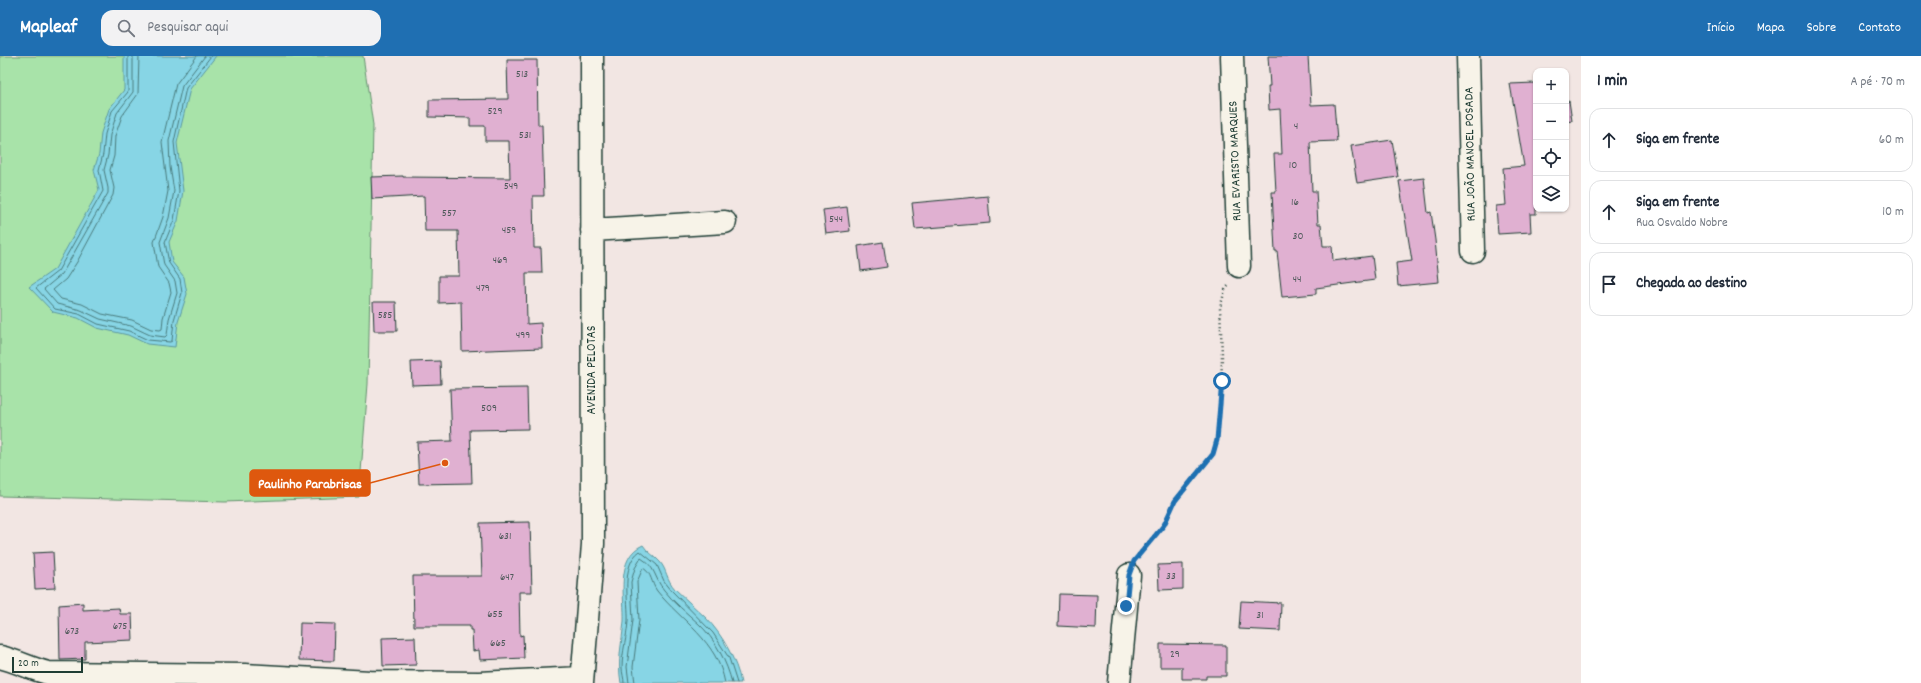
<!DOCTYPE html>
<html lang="pt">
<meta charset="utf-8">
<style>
body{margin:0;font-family:Dekko,sans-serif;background:#f2f2f3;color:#1f2937}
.controls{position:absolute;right:12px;top:12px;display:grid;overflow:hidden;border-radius:8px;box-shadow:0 1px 3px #0004}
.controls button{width:36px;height:36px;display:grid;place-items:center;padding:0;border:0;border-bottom:1px solid #e0e1e3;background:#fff;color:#1f2937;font:20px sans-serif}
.scale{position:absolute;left:12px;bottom:10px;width:71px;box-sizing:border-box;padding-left:4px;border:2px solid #1f3d34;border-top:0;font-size:11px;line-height:14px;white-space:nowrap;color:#1f3d34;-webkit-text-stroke:3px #f7f3e8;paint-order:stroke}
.stop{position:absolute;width:12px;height:12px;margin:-9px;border:3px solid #1f6fb2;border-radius:50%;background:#fff}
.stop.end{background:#1f6fb2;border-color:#fff;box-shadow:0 1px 4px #0008}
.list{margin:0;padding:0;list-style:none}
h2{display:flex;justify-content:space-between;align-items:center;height:52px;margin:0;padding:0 16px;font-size:17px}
h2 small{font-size:13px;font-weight:400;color:#747a83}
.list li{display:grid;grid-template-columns:26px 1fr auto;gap:12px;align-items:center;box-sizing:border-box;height:64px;margin:0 8px 8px;padding:0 8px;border:1px solid #e0e1e3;border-radius:12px}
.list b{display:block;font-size:15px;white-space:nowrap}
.list p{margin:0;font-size:13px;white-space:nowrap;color:#747a83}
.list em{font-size:13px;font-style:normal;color:#747a83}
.icon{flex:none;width:22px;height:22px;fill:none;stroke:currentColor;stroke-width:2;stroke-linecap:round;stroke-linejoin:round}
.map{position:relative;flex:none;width:1581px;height:627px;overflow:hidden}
header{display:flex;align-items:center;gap:24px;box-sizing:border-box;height:56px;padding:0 20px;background:#1f6fb2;color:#fff}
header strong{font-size:19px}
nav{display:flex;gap:22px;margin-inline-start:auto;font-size:14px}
.search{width:280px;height:36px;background:#f2f2f3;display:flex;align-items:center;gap:10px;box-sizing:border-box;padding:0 14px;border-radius:12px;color:#747a83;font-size:15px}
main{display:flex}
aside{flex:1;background:#fff}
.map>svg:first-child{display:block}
.green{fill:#a8e3a9;stroke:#64906e}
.water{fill:#87d5e5;stroke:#5d989e}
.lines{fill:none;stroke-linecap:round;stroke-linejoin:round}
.shore{stroke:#497a7b;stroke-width:1}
.building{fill:#e0b0d1;stroke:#1f3d34}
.minor-casing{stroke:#1f3d34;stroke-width:25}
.path{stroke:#1f3d34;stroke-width:2.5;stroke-dasharray:1 3;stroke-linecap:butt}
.minor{stroke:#f7f3e8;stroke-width:22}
.route{stroke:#1f6fb2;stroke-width:5}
.labels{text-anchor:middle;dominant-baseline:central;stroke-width:3.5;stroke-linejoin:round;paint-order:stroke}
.number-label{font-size:11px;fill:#4f5a5b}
.street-label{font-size:13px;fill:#1f3d34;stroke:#f7f3e8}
.leader{fill:none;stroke:#de580e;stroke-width:1.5}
.callout-dot{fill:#de580e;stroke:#f7f3e8;stroke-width:1.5}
.callout{fill:#de580e;stroke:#de580e;stroke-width:1.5}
.callout-label{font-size:14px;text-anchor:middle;font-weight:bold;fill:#fff}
</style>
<header>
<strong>Mapleaf</strong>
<div class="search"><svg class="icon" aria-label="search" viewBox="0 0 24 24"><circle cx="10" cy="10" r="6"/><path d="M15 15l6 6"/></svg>Pesquisar aqui</div>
<nav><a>Início</a><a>Mapa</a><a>Sobre</a><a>Contato</a></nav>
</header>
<main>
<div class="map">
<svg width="1581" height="627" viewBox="0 0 1581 627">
<rect width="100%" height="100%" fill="#f2e6e3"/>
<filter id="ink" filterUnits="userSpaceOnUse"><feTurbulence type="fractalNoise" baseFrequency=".025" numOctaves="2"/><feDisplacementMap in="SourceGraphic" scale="8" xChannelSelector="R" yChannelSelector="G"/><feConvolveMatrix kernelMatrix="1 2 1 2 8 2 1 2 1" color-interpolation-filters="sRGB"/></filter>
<g filter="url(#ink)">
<path class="green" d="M 0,0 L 363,0 L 373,69 L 368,328 L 359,441 L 225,446 L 0,440 Z"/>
<path class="water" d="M 124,0 L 216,0 L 190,33 L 177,87 L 183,135 L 178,165 L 169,186 L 172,206 L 184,221 L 187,238 L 178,266 L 175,291 L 147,288 L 128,279 L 97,272 L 78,262 L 53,256 L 29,231 L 55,213 L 99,134 L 94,114 L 99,98 L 101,77 L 109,53 L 124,34 Z
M 643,489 C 647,496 655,500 660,506 C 667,514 666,523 675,533 C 685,543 696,552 706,562 C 722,578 737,605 741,627 L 621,627 C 617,605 622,587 624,565 C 625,542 615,501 643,489 Z"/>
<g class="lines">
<path class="shore" d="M 128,0 L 128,36 L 112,55 L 105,78 L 103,98 L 99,114 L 103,135 L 58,215 L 36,232 L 55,253 L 79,258 L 98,268 L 129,275 L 148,284 L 170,286 L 172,285 L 174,264 L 182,237 L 180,223 L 169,207 L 165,186 L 174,164 L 179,135 L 174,86 L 186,32 L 211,0
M 133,0 L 133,36 L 117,57 L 110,79 L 108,99 L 104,114 L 108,132 L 108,137 L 62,218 L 44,233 L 57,248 L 81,254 L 100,263 L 131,270 L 150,279 L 165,281 L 167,279 L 169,263 L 177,237 L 175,225 L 164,209 L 160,186 L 169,162 L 174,135 L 170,111 L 169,85 L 182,30 L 205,0
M 139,0 L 138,38 L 122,60 L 115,80 L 114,100 L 110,114 L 114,132 L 113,139 L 77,206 L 66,223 L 53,234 L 61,243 L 82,248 L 102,258 L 132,264 L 151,273 L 160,274 L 162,273 L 163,262 L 171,236 L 169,227 L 158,211 L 154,186 L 163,161 L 168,135 L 162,86 L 176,28 L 197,0
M 624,627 C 624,622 622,617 622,612 C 622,596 627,581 628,565 C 629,545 620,509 640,495 L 657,509 L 664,525 L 672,535 L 713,577 L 729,602 L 737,627
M 629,627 L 627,611 L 633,564 L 631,526 L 635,512 L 641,502 C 656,511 654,522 664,534 C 674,547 687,557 699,568 C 715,583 727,606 732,627
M 635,627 L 633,611 L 639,564 L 637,526 L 643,512 C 652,517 651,527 657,535 C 682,566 717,584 725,627"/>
</g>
<path class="building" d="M 1268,0 L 1308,0 L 1311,49 L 1334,48 L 1337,85 L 1310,86 L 1312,135 L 1316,135 L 1318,168 L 1321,168 L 1323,190 L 1332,190 L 1333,205 L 1372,200 L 1375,224 L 1316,232 L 1316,238 L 1282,241 L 1277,195 L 1275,195 L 1272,136 L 1276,136 L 1274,98 L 1282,98 L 1280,53 L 1269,54 L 1268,30 L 1270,30 Z
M 507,4 L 537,4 L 538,69 L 542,69 L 544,140 L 533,140 L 534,192 L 541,192 L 542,217 L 526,217 L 527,268 L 541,267 L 542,292 L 462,295 L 461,246 L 439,247 L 439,220 L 459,220 L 458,175 L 425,175 L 424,140 L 372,143 L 371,121 L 403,120 L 403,121 L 510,122 L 509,85 L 485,85 L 485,70 L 470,70 L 470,62 L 429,61 L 429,44 L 508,43 Z
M 1535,27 L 1536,158 L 1530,158 L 1531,176 L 1498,178 L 1496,150 L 1506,149 L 1503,112 L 1524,110 L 1510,28 Z
M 1569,45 L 1572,65 L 1566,66 L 1566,46 Z
M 1392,84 L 1398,121 L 1357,127 L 1351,90 Z
M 1424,122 L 1428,157 L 1431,156 L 1435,184 L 1439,226 L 1398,230 L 1396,207 L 1412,205 L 1399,125 Z
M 988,140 L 990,167 L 915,173 L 912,147 Z
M 847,151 L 850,175 L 826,178 L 823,154 Z
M 883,186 L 887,211 L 861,215 L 858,190 Z
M 373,246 L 396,246 L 397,275 L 374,275 Z
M 440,305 L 441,328 L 412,329 L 411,306 Z
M 527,332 L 528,373 L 470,374 L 472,427 L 419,428 L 417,386 L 452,385 L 450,333 Z
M 530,466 L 532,536 L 519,536 L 520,580 L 523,579 L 524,602 L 480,604 L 479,594 L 473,595 L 472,574 L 470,574 L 470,570 L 414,570 L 413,520 L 482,520 L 480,467 Z
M 53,496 L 55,532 L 35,533 L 33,497 Z
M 1183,508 L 1183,533 L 1159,534 L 1158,509 Z
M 1059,538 L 1097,539 L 1096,572 L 1058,570 Z
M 1241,545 L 1281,547 L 1280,575 L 1239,573 Z
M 83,547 L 83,554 L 119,552 L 120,558 L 132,558 L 133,584 L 85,586 L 85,603 L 60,604 L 59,549 Z
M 300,567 L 335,568 L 334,605 L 299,604 Z
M 415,581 L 416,609 L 383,610 L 382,582 Z
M 1160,588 L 1226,589 L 1226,620 L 1206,620 L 1206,623 L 1182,623 L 1182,611 L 1160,611 Z"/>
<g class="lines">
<g class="minor-casing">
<path id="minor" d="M 1232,0 L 1239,210
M 1468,0 L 1473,195
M 592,174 L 725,166
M 0,601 C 17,605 31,613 48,617 L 245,619 L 370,626 L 479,627 L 582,622
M 582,627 L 593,488 L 592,0
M 1119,627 L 1129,519"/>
</g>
<path class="path" d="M 1138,499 L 1164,469 L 1175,445 L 1213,398 L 1217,384 L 1221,338 L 1222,299 L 1220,252 L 1225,234 L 1229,229"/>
<use href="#minor" class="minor"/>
</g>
</g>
<g class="lines" filter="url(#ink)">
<path class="route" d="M 1126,550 L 1129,519 L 1134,505 L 1164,469 L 1175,445 L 1213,398 L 1217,384 L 1222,325"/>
</g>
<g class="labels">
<g class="number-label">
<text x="522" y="19">513</text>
<text x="495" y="56">529</text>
<text x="1296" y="71">4</text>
<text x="525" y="80">531</text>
<text x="1293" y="110">10</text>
<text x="511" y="131">549</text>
<text x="1295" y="147">16</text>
<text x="449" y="158">557</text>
<text x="836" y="164">544</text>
<text x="509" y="175">459</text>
<text x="1298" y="181">30</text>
<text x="500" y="205">469</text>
<text x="1297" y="224">44</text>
<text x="483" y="233">479</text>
<text x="385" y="260">585</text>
<text x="523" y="280">499</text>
<text x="489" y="353">509</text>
<text x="505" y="481">631</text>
<text x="1171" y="521">33</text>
<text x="507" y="522">647</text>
<text x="495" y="559">655</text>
<text x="1260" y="560">31</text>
<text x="120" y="571">675</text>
<text x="72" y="576">673</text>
<text x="498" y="588">665</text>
<text x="1175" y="599">29</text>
</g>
<g class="street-label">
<text transform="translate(1471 98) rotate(-91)">RUA JOÃO MANOEL POSADA</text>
<text transform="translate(1236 105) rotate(-92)">RUA EVARISTO MARQUES</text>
<text transform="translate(592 314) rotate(-90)">AVENIDA PELOTAS</text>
</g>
</g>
<path class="leader" d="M445 407L370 427"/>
<circle class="callout-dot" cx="445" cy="407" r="4"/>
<rect class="callout" x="250" y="414" width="120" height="26" rx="4"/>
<g class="callout-label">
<text x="310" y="432">Paulinho Parabrisas</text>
</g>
</svg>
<div class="controls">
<button>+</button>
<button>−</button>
<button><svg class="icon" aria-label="locate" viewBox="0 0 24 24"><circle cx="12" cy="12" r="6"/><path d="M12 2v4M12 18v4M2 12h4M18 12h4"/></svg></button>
<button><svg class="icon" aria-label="layers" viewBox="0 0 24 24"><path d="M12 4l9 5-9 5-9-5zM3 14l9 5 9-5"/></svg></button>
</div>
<div class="scale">20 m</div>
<div class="stop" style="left:1222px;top:325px"></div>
<div class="stop end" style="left:1126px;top:550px"></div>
</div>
<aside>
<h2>1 min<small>A pé · 70 m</small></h2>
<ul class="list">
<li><svg class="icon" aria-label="ahead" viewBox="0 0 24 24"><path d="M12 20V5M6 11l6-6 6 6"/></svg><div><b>Siga em frente</b></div><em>60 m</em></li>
<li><svg class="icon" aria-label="ahead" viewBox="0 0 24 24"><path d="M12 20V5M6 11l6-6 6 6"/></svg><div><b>Siga em frente</b><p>Rua Osvaldo Nobre</p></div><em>10 m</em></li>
<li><svg class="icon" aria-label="arrive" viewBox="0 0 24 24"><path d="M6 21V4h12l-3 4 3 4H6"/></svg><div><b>Chegada ao destino</b></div></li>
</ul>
</aside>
</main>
